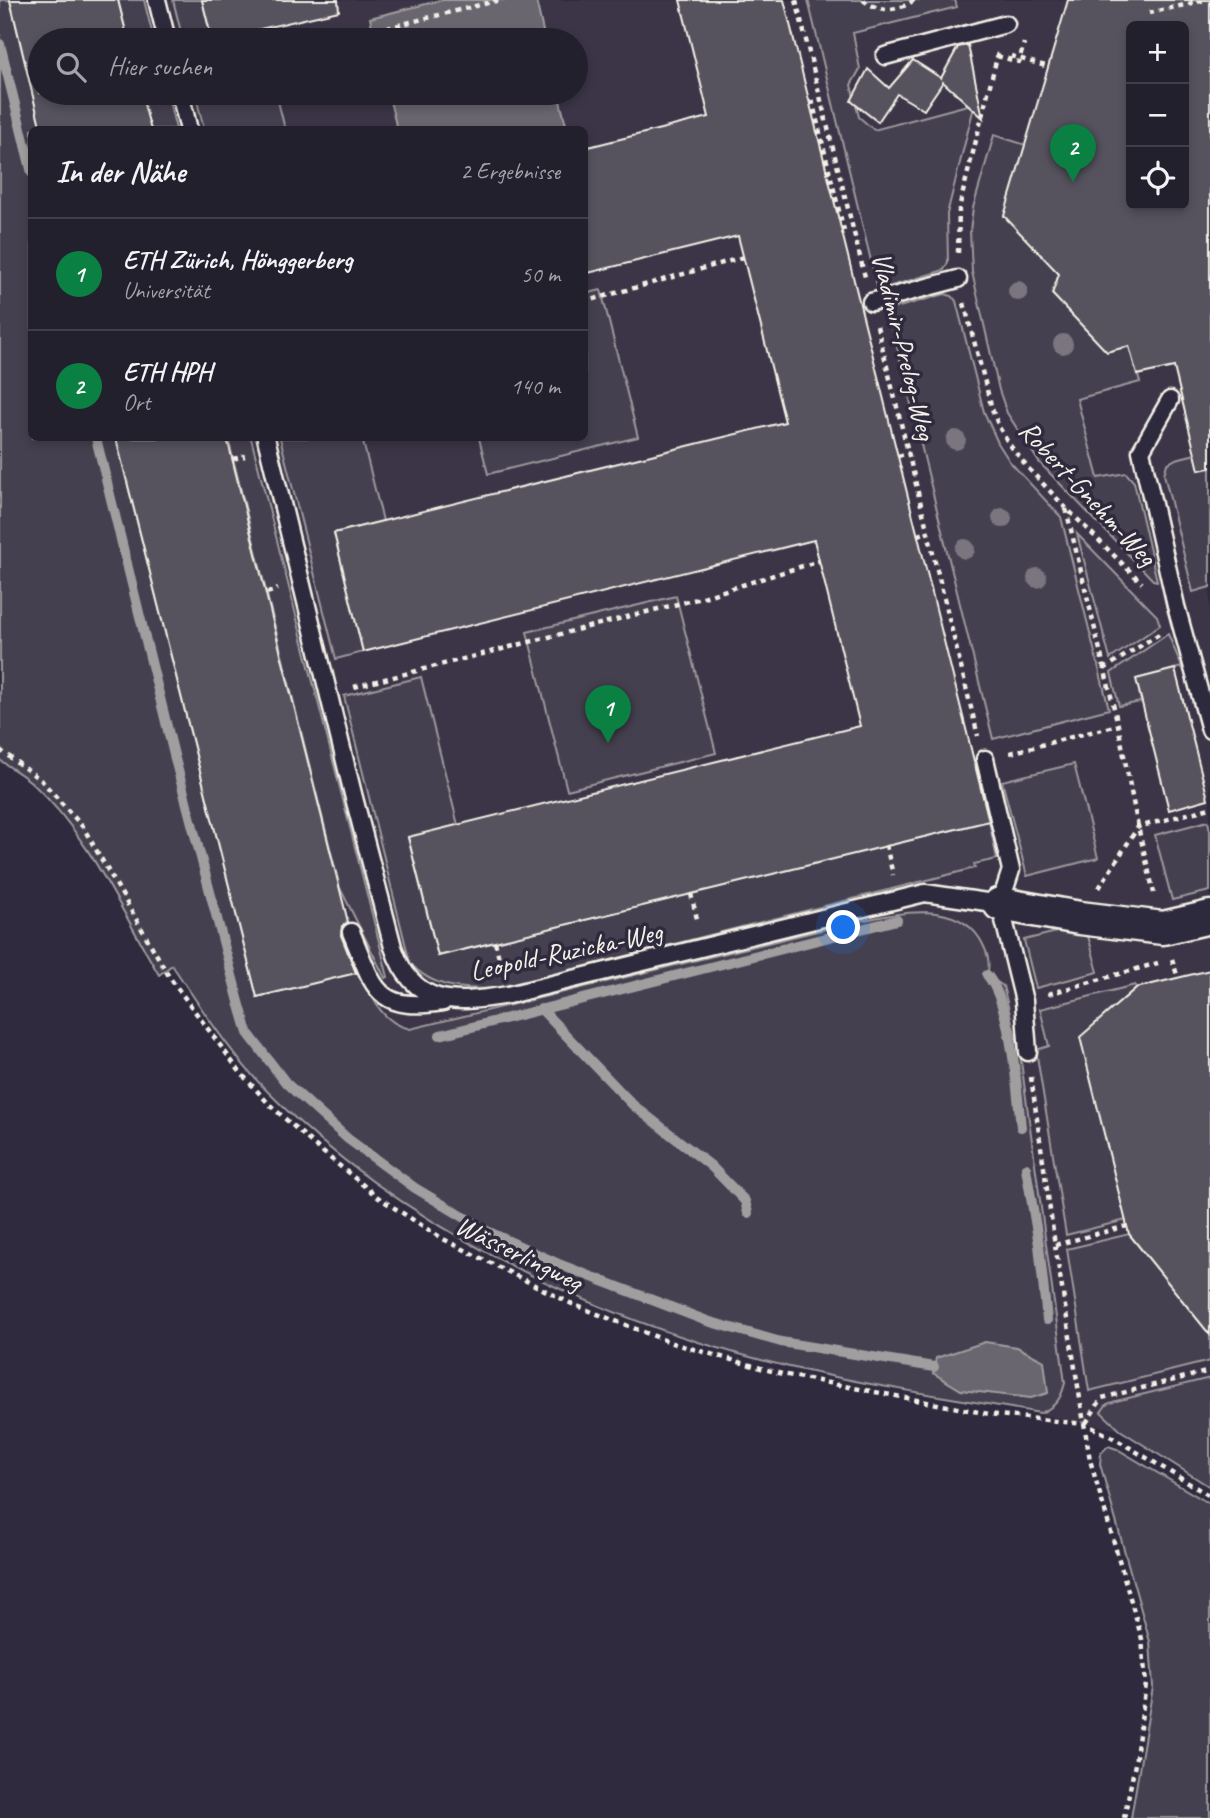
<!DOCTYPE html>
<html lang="de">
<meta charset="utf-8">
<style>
body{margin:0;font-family:Caveat,sans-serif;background:#2b2836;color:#f1f3f6}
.controls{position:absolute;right:21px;top:21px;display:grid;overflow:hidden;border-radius:10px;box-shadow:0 4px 10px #0003}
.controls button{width:63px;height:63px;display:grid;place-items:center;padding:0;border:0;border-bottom:2px solid #403e4a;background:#23202e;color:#f1f3f6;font:35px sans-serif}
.you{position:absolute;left:844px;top:928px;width:24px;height:24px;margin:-18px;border:5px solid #fff;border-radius:50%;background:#1a73e8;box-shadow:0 0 0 10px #1a73e833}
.badge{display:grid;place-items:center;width:46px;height:46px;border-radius:50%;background:#0b8043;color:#fff;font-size:23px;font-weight:700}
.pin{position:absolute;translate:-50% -58px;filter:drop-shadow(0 2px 4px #0008)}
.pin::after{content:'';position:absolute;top:37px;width:24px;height:21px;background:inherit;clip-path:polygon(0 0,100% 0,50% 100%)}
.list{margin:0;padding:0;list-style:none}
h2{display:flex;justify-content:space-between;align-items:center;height:91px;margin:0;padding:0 28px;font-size:30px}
h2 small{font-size:23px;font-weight:400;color:#a3a3aa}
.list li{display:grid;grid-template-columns:46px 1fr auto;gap:21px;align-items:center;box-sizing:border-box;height:112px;padding:0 28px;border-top:2px solid #403e4a}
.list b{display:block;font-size:26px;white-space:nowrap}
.list p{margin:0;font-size:23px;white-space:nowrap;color:#a3a3aa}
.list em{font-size:23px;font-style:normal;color:#a3a3aa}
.icon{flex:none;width:38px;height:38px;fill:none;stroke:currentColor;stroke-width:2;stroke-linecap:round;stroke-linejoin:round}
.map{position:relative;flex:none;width:1210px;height:1818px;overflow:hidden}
.search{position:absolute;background:#23202e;box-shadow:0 4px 10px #0003;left:28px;top:28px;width:560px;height:77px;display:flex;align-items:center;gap:18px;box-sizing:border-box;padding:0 24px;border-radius:38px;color:#a3a3aa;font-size:26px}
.panel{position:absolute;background:#23202e;box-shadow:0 4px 10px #0003;left:28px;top:126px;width:560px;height:315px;border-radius:10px}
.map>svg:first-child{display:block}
.built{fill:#3b3647;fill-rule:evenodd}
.green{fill:#454050;stroke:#9c989c;stroke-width:2}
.water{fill:#6a6670;stroke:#a19ea0;stroke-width:2}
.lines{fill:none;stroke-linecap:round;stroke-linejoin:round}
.stream{stroke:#a19ea0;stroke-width:10}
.building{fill:#56525f;stroke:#f4f1e8;stroke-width:2;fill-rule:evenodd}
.service-casing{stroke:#f4f1e8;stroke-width:21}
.minor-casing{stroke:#f4f1e8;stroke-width:37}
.path{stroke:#f4f1e8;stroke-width:4.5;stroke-dasharray:5 5;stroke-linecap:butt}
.service{stroke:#2f2a3d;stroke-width:16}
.minor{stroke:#2f2a3d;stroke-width:32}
.path-bridge{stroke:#f4f1e8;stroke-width:4.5;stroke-dasharray:5 5;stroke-linecap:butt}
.tree{fill:#7a757e}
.labels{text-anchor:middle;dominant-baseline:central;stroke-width:7;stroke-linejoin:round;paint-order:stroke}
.street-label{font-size:28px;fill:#f4f1e8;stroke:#2f2a3d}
</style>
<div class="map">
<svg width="1210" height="1818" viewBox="0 0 1210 1818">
<rect width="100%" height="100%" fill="#2f2a3d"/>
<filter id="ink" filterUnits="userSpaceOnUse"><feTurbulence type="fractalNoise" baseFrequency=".0143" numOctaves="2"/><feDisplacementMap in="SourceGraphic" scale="14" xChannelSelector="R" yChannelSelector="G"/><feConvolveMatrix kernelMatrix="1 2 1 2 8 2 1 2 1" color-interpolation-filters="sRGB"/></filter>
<g filter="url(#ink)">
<path class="built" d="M 0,0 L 1210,0 L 1210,1487 L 1120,1430 L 766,1361 L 674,1334 L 578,1296 L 491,1254 L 424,1217 L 360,1172 L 313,1133 L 268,1092 L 245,1067 L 207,1016 L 54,781 ZM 1131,26 L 1184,26 L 1184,205 L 1131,205 ZM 40,40 L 576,40 L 576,93 L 40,93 ZM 32,130 L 584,130 L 584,438 L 32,438 Z"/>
<path class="green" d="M 0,0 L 10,0 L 41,129 L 32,130 L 32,438 L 116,438 L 257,997 L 361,971 C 372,997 380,1022 410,1029 L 851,923 C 891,915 953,897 980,939 C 987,951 991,962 987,975 L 1003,986 L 1020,1054 L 1065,1383 C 1061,1399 1056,1406 1041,1413 C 949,1397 855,1384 765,1361 C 588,1316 397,1223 268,1092 C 231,1055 202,1009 172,965 L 159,975 C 120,909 89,835 31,782 C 22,774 10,768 0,760 Z
M 118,0 L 144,0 L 154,40 L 128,40 Z
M 173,0 L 202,0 L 212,40 L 183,40 Z
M 808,0 L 955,0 L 957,7 L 853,33 L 860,69 L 851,85 L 859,117 L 874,130 L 975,103 L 947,214 L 948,262 L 944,270 L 878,290 Z
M 141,93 L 167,93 L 176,129 L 150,129 Z
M 195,93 L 276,93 L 285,129 L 204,129 Z
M 994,135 L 1026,145 L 1059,274 L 1052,294 L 1106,351 L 1129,347 L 1140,382 L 1077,399 L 1098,478 L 1126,473 L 1134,482 L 1157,581 L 1153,580 L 1039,462 L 1007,413 L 999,390 L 972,272 L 970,231 L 973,208 Z
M 601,290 L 638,437 L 488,474 L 479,438 L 584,438 L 585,294 Z
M 945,294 L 952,296 L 956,301 L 984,412 L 998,443 L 1010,462 L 1061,517 L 1109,709 L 993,739 L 888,310 Z
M 228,438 L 251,438 L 388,977 L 385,978 L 340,888 Z
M 280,438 L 362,438 L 383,521 L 334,533 L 363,652 L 336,659 Z
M 1207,451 L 1210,463 L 1210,587 L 1193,592 L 1164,474 L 1167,464 L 1176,459 Z
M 1077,534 L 1157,616 L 1160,625 L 1110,659 Z
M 676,596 L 716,753 L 567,790 L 527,632 Z
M 1168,634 L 1182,667 L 1137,679 L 1141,702 L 1119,706 L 1111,673 Z
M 421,677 L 458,825 L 408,838 L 438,956 L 989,821 L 997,859 L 974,864 L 975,868 L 496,989 C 464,989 433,989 410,963 L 344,696 Z
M 1074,764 L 1098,858 L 1027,876 L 1002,781 Z
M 1208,821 L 1210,831 L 1210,891 L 1172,900 L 1155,835 Z
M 1085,925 L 1098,972 L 1036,988 L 1024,940 Z
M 1135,985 L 1136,988 L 1081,1037 L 1126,1220 L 1066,1235 L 1036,1050 L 1049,1046 L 1040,1009 Z
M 1129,1234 L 1210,1335 L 1210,1361 L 1089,1391 L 1067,1249 Z
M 1210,1378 L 1210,1487 L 1120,1430 L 1101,1412 L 1107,1404 L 1116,1401 Z
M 1108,1446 L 1117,1449 L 1210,1504 L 1210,1818 L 1131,1818 L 1153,1687 L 1150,1642 L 1100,1464 L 1101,1453 Z"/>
<path class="water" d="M 442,0 L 536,0 L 545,40 L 375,40 L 370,18 Z
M 388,93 L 558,93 L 567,129 L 397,129 Z
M 985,1342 L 1017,1347 L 1044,1361 L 1048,1393 L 1031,1398 L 961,1390 L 933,1373 L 936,1358 Z"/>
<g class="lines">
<path class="stream" d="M 0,44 L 32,173
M 96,438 L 175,759 L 239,1002 L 248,1033 L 286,1083 L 348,1139 L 415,1188 L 487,1231 L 561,1265 L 707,1321 L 781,1342 L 934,1367
M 987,975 C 1011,1003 1017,1089 1021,1127
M 541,1009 L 633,1105 L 711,1166 L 745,1201 L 748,1213
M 440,1035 L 897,920
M 1026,1168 L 1039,1245 L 1047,1320"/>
</g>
<path class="building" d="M 10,0 L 118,0 L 128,40 L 40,40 L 40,93 L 141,93 L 151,130 L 41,130 Z
M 202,0 L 338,0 L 339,11 L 212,40 Z
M 680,0 L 784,0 L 989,821 L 438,956 L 408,837 L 860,726 L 814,540 L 363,652 L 334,533 L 785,422 L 738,236 L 584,274 L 584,148 L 709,117 Z
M 1068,0 L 1210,0 L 1210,468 L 1199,470 L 1174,367 L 1137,375 L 1129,346 L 1107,352 L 1052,294 L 1059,274 L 1004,216 ZM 1131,26 L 1184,26 L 1184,205 L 1131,205 Z
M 968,45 L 983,118 L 943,82 L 924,110 L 897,94 L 878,122 L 851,101 L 868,69 L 889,88 L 913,60 L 941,78 L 958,47 Z
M 116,438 L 227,438 L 348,922 L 342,926 L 341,935 L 356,973 L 257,997 Z
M 1175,669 L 1208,799 L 1169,810 L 1136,679 Z
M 1210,970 L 1210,1335 L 1129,1234 L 1080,1037 L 1136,988 Z"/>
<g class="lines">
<g class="service-casing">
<path id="service" d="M 157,0 L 167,40
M 885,56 L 1006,24
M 180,93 L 189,130
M 871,302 L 958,279
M 1170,400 L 1141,451 L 1176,606 L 1210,730
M 266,438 L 353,794 L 393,947 C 413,1007 454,1004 508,995 L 925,893 L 1000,904
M 985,759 L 1011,870 L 1000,904 L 1024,1001 L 1028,1052
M 351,932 C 375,988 374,1012 443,1002"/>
</g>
<g class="minor-casing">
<path id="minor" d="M 1000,904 L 1080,918 L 1163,928 L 1210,917"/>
</g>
<path class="path" d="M 796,0 L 865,277
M 863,0 C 878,12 899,12 914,0
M 1149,13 L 1206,0
M 338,40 L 500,0
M 997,56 L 1019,62 L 1024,43
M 812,100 L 844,231
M 958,253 L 959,208 L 998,53
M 584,302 L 744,257
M 964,303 L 992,409 L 999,427 L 1009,444 L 1029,469 L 1066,508 L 1142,583
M 877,326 L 978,736
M 898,456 L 909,453
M 233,459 L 245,456
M 1066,509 L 1118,725 L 1138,827 L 1154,893
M 918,535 L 928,532
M 267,593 L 278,589
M 1104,669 L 1159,634
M 354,687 L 697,599 L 819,561
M 0,750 L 41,780 L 83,827 L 170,978 L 240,1072 L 269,1104 L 313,1144 L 379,1198 L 443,1239 L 572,1304 L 672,1343 L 782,1374 L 989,1414 L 1085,1424 L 1112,1437 L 1210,1496
M 1010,753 L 1118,725
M 886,845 L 893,875
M 1099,888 L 1138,827 L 1210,808
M 691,894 L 698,923
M 495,942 L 502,971
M 1172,959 L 1178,978
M 1048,994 L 1158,963
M 1031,1077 L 1055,1245 L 1090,1460 L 1142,1639 L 1146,1684 L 1135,1764 L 1124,1818
M 1055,1245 L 1127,1226
M 1086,1423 L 1102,1398 L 1210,1371"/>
<use href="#service" class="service"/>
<use href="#minor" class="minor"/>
<path class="path-bridge" d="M 1011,56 L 1049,67"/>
</g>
<g class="tree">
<circle cx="1018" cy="291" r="10"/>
<circle cx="1063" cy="344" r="10"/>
<circle cx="956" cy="440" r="10"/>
<circle cx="1002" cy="518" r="10"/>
<circle cx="965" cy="549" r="10"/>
<circle cx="1037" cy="578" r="10"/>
</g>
</g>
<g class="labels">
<g class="street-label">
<text transform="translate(904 346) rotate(76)">Vladimir-Prelog-Weg</text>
<text transform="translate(1088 493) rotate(47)">Robert-Gnehm-Weg</text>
<text transform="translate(566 951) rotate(-12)">Leopold-Ruzicka-Weg</text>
<text transform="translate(519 1253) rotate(26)">Wässerlingweg</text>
</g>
</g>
</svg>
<div class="controls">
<button>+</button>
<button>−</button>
<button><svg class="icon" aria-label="locate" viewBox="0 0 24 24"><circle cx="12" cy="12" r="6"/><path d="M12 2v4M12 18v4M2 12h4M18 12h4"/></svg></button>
</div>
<div class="you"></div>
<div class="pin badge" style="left:608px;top:743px">1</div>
<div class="pin badge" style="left:1073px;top:182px">2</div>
<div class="search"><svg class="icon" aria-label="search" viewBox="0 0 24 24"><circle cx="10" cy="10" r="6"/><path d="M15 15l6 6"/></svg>Hier suchen</div>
<section class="panel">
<h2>In der Nähe<small>2 Ergebnisse</small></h2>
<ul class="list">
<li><span class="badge">1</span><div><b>ETH Zürich, Hönggerberg</b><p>Universität</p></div><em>50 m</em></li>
<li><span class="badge">2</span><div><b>ETH HPH</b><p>Ort</p></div><em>140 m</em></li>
</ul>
</section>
</div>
